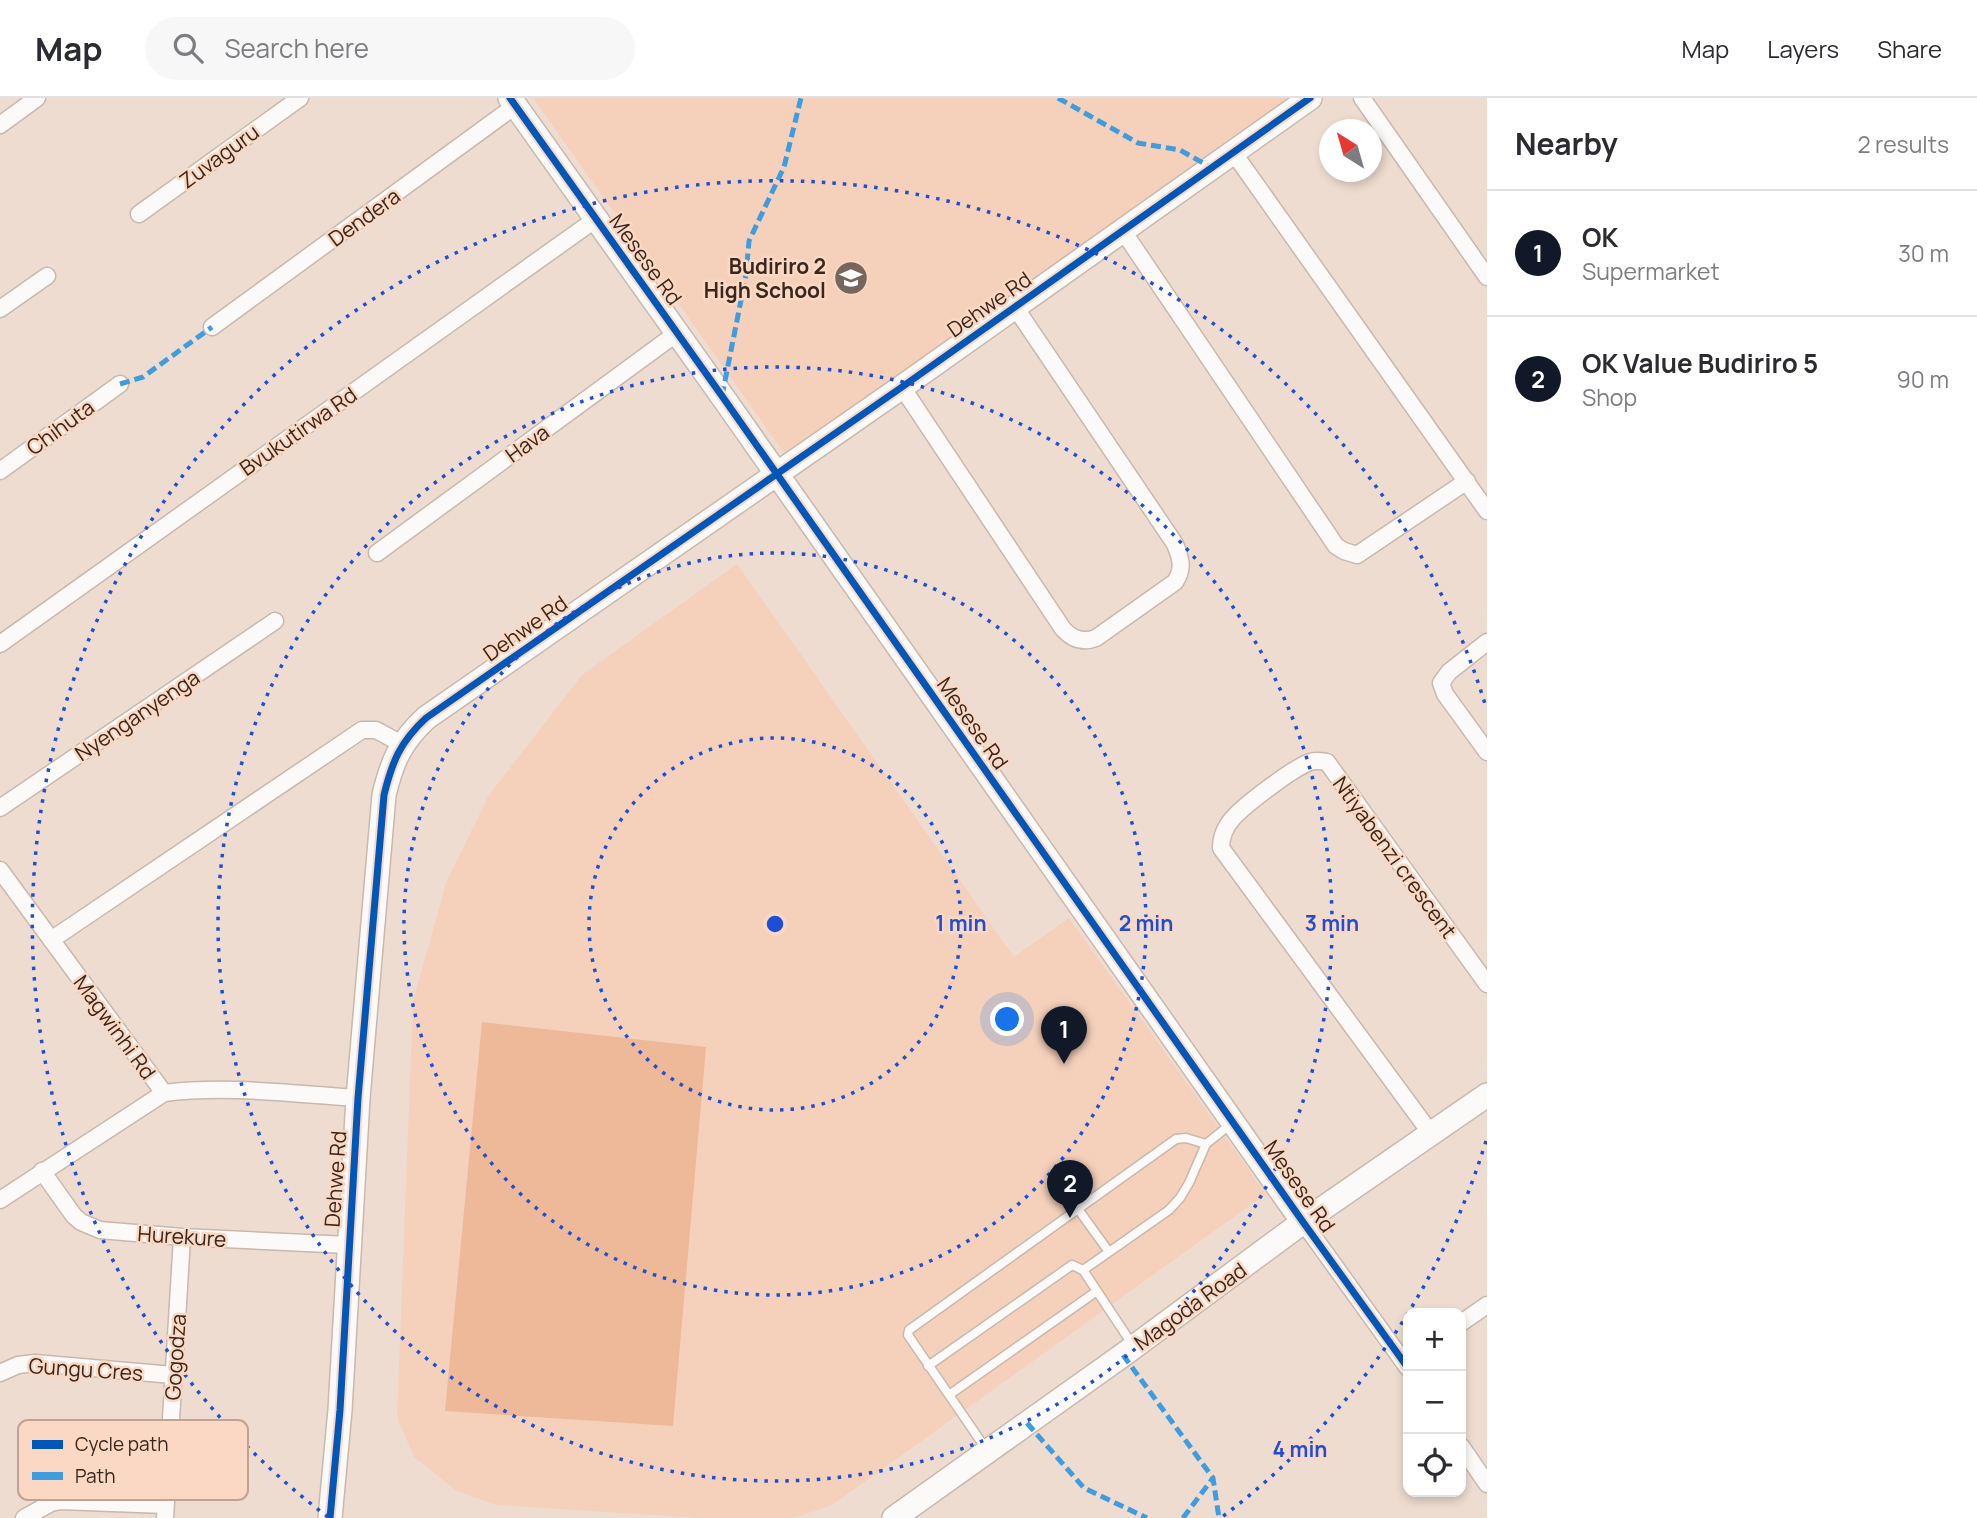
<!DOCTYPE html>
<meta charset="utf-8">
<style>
body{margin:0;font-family:Manrope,sans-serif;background:#f7f7f7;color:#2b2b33}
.controls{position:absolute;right:21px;bottom:21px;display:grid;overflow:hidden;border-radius:14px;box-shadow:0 4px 10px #0003}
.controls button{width:63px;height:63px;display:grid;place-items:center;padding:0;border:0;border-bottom:2px solid #e1e1e2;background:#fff;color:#2b2b33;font:35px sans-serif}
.compass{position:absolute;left:1319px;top:21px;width:63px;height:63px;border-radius:50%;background:#fff;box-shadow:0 4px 10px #0003;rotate:323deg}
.you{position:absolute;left:1008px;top:922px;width:24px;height:24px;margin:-18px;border:5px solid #fff;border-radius:50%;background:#1a73e8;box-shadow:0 0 0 10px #1a73e833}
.badge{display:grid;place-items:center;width:46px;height:46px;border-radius:50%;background:#111827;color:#fff;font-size:23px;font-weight:700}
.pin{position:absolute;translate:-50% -58px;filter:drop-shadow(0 2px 4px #0008)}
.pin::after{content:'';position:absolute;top:37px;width:24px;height:21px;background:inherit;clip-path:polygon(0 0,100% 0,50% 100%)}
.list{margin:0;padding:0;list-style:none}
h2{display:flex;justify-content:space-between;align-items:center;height:91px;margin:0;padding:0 28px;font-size:30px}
h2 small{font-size:23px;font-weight:400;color:#7c7c81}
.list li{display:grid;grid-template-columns:46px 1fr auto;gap:21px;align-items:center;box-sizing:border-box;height:126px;padding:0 28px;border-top:2px solid #e1e1e2}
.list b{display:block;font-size:26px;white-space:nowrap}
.list p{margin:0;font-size:23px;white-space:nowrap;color:#7c7c81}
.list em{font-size:23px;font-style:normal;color:#7c7c81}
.icon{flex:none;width:38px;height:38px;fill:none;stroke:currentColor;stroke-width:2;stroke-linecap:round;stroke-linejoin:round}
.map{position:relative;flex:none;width:1487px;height:1420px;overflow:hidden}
header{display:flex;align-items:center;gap:42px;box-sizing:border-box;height:98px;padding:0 35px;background:#fff;border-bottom:2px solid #e1e1e2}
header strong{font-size:33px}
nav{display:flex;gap:38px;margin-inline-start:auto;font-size:24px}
.search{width:490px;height:63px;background:#f7f7f7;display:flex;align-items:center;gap:18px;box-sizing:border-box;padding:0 24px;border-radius:38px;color:#7c7c81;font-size:26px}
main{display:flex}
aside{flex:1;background:#fff}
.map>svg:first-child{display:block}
.built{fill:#f5d1bb}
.green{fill:#edb998}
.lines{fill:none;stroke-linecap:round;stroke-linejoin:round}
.lane-casing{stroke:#c8b8ad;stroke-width:11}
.street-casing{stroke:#c8b8ad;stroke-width:19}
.secondary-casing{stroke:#c8b8ad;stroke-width:26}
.lane{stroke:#fcfaf8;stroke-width:8}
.street{stroke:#fcfaf8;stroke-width:16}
.secondary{stroke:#fcfaf8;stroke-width:23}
.quiet{stroke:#3e9cdf;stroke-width:5;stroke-dasharray:10 5;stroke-linecap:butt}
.cycleway-casing{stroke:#fbd8c3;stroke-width:11}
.cycleway{stroke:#0057b8;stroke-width:7}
.ring{fill:none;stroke:#1d4ed8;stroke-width:3.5;stroke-dasharray:3.5 7}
.labels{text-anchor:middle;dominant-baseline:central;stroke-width:5;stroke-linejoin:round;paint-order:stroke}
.street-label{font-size:21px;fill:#37271d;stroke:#fbd8c3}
.poi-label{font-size:21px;font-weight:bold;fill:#37271d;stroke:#fbd8c3;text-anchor:end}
.key{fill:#fbd8c3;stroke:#c0a391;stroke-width:2}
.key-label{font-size:19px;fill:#37271d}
.centre{fill:#1d4ed8;stroke:#fbd8c3;stroke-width:3.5}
.ring-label{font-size:21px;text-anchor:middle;font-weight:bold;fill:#1d4ed8;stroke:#fbd8c3;stroke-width:5;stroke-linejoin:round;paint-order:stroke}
</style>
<header>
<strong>Map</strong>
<div class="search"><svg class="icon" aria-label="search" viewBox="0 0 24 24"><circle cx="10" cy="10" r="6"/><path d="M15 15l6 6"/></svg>Search here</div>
<nav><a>Map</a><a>Layers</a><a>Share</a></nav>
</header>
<main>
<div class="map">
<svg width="1487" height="1420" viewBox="0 0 1487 1420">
<rect width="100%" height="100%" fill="#eedcd0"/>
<path class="built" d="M 533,0 L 1295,0 L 787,359 Z
M 737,466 L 1014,859 L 1069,820 L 1266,1096 L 832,1407 L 794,1420 L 700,1420 L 496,1407 L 457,1393 L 414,1359 L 397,1319 L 413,903 L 447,782 L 489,697 L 582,577 Z"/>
<path class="green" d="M 482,924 L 706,949 L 673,1328 L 445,1313 Z"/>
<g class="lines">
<g class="lane-casing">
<path id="lane" d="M 1078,1111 L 1176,1041 L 1186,1040 L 1206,1046
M 1109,1154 L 1169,1112 L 1180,1100 L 1189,1085 L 1206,1046 L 1231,1026
M 928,1268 L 1072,1167 L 1083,1172 L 1132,1246
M 949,1297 L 1097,1193
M 986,1351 L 908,1237 L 909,1232 L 1078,1111 L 1109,1154 L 1083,1172"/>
</g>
<g class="street-casing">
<path id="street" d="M 1362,0 L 1487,179
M 0,27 L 37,0
M 1233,54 L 1487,413
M 139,116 L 300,0
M 1123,133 L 1336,448 L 1344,453 L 1357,457 L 1467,383
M 0,211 L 47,178
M 212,229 L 515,8
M 902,289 L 1063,531 C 1072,541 1083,545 1096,540 L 1175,484 C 1184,470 1181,461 1175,446 L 1015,209
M 0,373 L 120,286
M 377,455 L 677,235
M 1487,544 L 1449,574 L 1441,585 L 1445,596 L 1487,654
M 0,546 L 596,121
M 0,710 L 275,523
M 0,772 L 164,995 C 228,987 293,996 358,1000
M 51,842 L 362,632 L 376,632 L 402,646
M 1432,1037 L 1221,750 C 1221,738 1225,729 1233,720 C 1246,706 1293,670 1310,664 C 1316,662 1321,663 1327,664 L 1487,886
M 42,1073 L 74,1118 L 81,1124 L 100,1132 L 182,1139 L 348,1147
M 0,1102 L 164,995
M 1303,1124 L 1408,1270
M 1461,1225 L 1487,1207
M 0,1275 L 18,1267 L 35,1265 L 173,1277
M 1461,1348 L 1487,1386
M 24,1420 L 51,1405 L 60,1403 L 165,1407
M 165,1420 L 182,1139"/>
</g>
<g class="secondary-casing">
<path id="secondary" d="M 510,0 L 722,298 L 1303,1124
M 330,1420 L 340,1312 L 358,1000 L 384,697 C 392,664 400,644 426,620 L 902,289 L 1310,0
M 894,1420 L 1123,1257 L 1303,1124 L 1487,997"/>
</g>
<use href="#lane" class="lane"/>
<use href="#street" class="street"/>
<use href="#secondary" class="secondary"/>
<path class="quiet" d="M 1058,0 L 1138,45 L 1180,52 L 1212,70
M 120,286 L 143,279 L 212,229
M 722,298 L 746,177 L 749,143 L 784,69 L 801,0
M 1123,1257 L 1213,1380 L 1219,1420
M 1027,1325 L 1084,1390 L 1147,1420
M 1183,1420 L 1213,1380"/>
<g class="cycleway-casing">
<path id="cycleway" d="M 510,0 L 722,298 L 1303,1124 L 1408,1270
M 330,1420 L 340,1312 L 358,1000 L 384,697 C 392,664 400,644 426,620 L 902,289 L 1310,0"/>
</g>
<use href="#cycleway" class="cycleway"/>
</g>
<g class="ring">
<circle cx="775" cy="826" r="186"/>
<circle cx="775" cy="826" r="371"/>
<circle cx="775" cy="826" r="557"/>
<path d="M1486 1043A743 743 0 0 1 1222 1419M328 1419A743 743 0 1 1 1486 609"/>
</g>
<defs>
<g id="school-disc" transform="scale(1.75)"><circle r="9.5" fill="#77665c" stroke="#fbd8c3"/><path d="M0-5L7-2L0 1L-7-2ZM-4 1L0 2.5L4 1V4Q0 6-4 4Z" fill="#fff"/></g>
</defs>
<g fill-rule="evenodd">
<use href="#school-disc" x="851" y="180"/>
</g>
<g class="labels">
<g class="street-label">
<text transform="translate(219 58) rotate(-36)">Zuvaguru</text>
<text transform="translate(364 119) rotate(-36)">Dendera</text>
<text transform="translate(646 161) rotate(54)">Mesese Rd</text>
<text transform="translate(989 206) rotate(-35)">Dehwe Rd</text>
<text transform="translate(60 329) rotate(-36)">Chihuta</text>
<text transform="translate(298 333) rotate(-35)">Bvukutirwa Rd</text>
<text transform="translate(527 345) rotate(-36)">Hava</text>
<text transform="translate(525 530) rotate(-35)">Dehwe Rd</text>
<text transform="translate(137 617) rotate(-34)">Nyenganyenga</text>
<text transform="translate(973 625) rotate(55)">Mesese Rd</text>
<text transform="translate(1395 759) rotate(54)">Ntiyabenzi crescent</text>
<text transform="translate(115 929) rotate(54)">Magwinhi Rd</text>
<text transform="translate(335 1081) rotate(-86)">Dehwe Rd</text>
<text transform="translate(1300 1088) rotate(55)">Mesese Rd</text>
<text transform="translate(182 1138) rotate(4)">Hurekure</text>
<text transform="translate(1190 1208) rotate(-36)">Magoda Road</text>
<text transform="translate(175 1259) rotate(-86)">Gogodza</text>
<text transform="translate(86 1271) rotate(4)">Gungu Cres</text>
</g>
<g class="poi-label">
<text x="826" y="168">Budiriro 2<tspan x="826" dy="24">High School</tspan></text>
</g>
</g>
<rect x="18" y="1322" width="230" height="80" rx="10" class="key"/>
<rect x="32" y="1342" width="31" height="9" fill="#0057b8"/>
<rect x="32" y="1374" width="31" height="8" fill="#3e9cdf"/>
<g class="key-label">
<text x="75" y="1353">Cycle path</text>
<text x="75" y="1385">Path</text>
</g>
<circle cx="775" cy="826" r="10" class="centre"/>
<g class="ring-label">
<text x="961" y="833">1 min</text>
<text x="1146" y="833">2 min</text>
<text x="1332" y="833">3 min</text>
<text x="1300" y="1359">4 min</text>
</g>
</svg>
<div class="controls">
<button>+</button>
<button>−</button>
<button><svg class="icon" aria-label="locate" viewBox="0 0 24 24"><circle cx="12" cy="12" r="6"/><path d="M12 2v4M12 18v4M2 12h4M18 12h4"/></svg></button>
</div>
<svg class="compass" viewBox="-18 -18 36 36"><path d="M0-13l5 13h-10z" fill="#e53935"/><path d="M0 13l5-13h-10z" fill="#7c7c81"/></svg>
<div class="you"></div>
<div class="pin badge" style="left:1064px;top:966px">1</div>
<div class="pin badge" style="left:1070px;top:1120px">2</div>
</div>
<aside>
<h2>Nearby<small>2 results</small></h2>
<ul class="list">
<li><span class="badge">1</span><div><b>OK</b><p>Supermarket</p></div><em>30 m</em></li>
<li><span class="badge">2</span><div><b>OK Value Budiriro 5</b><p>Shop</p></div><em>90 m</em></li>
</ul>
</aside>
</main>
